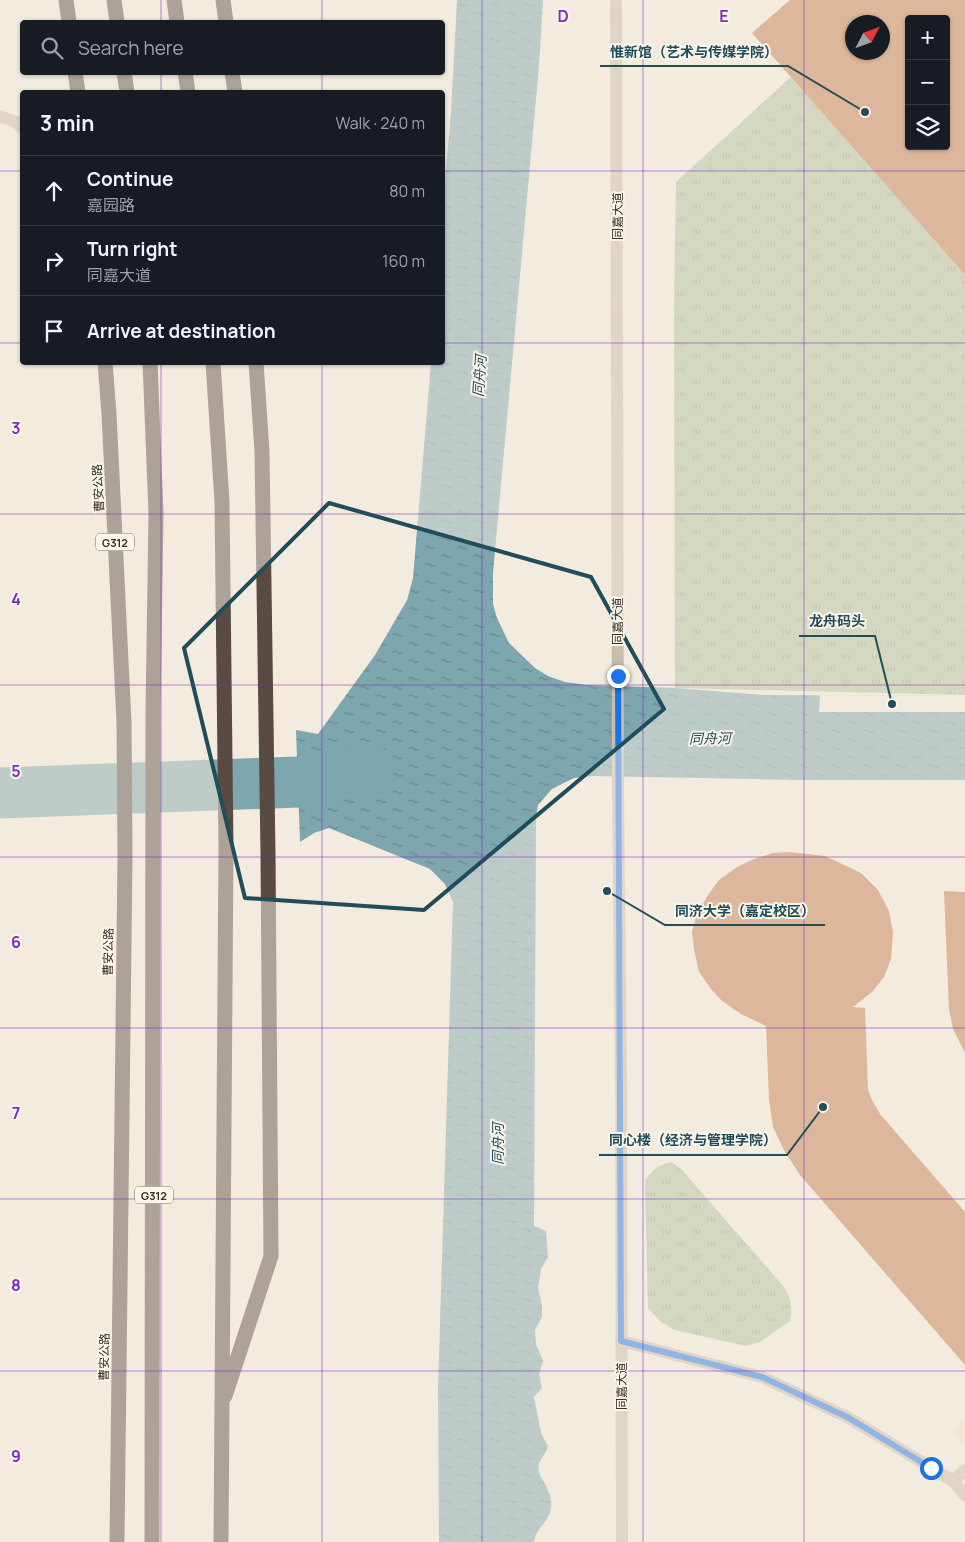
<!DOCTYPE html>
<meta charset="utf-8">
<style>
body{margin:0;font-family:Manrope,"Noto Sans SC",sans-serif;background:#20242c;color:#f1f3f6}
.controls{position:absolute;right:15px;top:15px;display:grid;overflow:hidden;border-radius:5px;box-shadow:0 1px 4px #0004}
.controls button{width:45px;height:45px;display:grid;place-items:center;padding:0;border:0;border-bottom:1px solid #363941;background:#171b24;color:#f1f3f6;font:25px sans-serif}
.compass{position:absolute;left:845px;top:15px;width:45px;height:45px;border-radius:50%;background:#171b24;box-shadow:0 1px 4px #0004;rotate:49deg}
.stop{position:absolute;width:15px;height:15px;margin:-11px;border:4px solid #1a73e8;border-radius:50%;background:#fff}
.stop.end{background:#1a73e8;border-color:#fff;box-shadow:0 1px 5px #0008}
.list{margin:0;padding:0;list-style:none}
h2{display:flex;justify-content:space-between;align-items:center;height:65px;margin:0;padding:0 20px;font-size:21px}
h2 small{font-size:16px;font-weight:400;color:#9ea1a6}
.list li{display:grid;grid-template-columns:32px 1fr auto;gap:15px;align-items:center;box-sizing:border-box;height:70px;padding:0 20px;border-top:1px solid #363941}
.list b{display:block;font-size:19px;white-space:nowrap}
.list p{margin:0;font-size:16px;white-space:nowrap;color:#9ea1a6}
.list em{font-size:16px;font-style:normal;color:#9ea1a6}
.icon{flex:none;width:28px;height:28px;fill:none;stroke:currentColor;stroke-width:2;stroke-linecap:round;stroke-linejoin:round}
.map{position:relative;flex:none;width:965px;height:1542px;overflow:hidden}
.search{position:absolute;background:#171b24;box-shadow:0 1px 4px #0004;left:20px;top:20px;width:425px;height:55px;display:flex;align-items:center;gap:12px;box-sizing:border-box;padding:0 18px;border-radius:5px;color:#9ea1a6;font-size:19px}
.panel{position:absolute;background:#171b24;box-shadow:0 1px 4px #0004;left:20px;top:90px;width:425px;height:275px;border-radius:5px}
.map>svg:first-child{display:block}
.grass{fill:url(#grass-tufts)}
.plaza{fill:#eadfc5}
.water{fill:url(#water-ripples)}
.pier{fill:#f2ebde}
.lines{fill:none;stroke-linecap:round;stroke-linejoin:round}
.river{stroke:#7da6af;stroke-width:51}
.building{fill:#c4784b;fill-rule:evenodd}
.lane{stroke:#cabdaa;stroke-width:12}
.street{stroke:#cabdaa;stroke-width:12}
.highway{stroke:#594b41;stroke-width:15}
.route{stroke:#1a73e8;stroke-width:6}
.marked{fill:none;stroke:#1f4d59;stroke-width:4;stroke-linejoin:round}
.grid{fill:none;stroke:#7b2cbf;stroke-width:1;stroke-opacity:0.55}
.labels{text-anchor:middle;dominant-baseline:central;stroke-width:4;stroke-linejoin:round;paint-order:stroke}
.shield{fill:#faf5eb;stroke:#726b63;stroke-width:1}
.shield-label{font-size:11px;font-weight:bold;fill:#383029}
.street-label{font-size:12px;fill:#383029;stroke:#faf5eb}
.water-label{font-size:14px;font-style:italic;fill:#1f4d59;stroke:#faf5eb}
.grid-label{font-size:16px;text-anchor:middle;font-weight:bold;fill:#7b2cbf;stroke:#faf5eb;stroke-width:4;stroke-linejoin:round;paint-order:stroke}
.leader{fill:none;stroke:#1f4d59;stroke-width:2}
.callout-dot{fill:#1f4d59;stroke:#faf5eb;stroke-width:2}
.callout-label{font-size:14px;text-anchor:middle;font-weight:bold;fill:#1f4d59;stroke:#faf5eb;stroke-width:4;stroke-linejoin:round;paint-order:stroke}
</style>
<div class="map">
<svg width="965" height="1542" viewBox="0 0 965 1542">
<defs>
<pattern id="grass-tufts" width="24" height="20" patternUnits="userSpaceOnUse" patternTransform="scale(1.25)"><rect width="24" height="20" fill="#b1c19e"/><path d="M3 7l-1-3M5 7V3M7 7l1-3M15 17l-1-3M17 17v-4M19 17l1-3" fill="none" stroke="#919d81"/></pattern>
<pattern id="water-ripples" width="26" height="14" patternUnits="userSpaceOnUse" patternTransform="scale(1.25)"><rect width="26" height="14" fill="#7da6af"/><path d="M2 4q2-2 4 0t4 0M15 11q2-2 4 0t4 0" fill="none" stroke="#67888e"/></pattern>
</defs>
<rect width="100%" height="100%" fill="#f2ebde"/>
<path class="grass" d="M 791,77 L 965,275 L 965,695 L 675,688 L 674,308 L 676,182 Z
M 672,1162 L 682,1170 L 784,1287 C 791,1299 793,1307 790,1321 L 760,1342 L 746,1346 L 674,1330 L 661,1322 L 648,1308 L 645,1181 C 651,1171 660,1164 672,1162 Z"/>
<path class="plaza" d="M 965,1421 L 965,1443 L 954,1431 Z"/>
<path class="water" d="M 457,0 L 543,0 L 539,66 L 493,573 L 493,604 L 497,618 L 509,643 L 535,668 L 548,676 L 565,682 L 587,685 L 675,688 L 765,695 L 965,696 L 965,780 L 802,780 L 593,776 L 574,778 L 552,789 L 538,805 L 536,817 L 534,1226 L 546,1231 L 548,1257 L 541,1269 L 538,1288 L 542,1306 L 542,1317 L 535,1330 L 536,1344 L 543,1361 L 539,1374 L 542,1388 L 534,1397 L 541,1433 L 548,1446 C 546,1453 541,1458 539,1464 C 535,1477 554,1488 551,1508 C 549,1522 536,1528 534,1542 L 439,1542 L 438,1388 L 453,902 L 445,884 L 430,869 L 329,828 L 314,833 L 300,842 L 296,730 L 318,734 L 375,655 L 407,600 L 413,578 L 431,363 L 442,362 L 442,216 L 451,112 Z"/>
<path class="pier" d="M 820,695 L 965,696 L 965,712 L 819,712 Z"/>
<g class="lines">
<path class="river" d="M 0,793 L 298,782 L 368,769"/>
</g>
<path class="building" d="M 790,0 L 965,0 L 965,275 L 752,33 ZM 909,19 L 946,19 L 946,146 L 909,146 ZM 852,22 L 882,22 L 882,52 L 852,52 Z
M 789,852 L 825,856 L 861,873 L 878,890 L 889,911 L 893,932 L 891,959 L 884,977 L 872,992 L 853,1007 L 865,1008 L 868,1090 L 872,1100 L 880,1114 L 965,1212 L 965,1365 L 800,1175 L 785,1152 L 773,1127 L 769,1100 L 766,1026 L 741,1014 L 722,1001 L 711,989 L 699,972 L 694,949 L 692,932 L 697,914 L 708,895 L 719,880 L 737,867 L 754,859 L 773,853 Z
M 944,891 L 965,892 L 965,1053 L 953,1029 L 949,1009 Z"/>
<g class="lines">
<path class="lane" d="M 616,0 L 618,785 L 621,1086 L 622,1542
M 0,116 L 16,122 L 22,128
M 621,1341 L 762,1377 L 849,1418 L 953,1481 L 965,1495"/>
<path class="street" d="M 953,1481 L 965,1470"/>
<path class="highway" d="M 66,0 L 69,22
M 114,0 L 117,22
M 174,0 L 177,22
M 223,0 L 226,22
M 75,72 L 78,92
M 124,72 L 127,92
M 185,72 L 188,92
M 232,72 L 235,92
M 105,362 L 109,414 L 124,722 L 125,856 L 117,1542
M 150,362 L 156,513 L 153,711 L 152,1542
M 213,362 L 222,502 L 226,848 L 221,1542
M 225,1396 L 271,1256 L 268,854 L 262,452 L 256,362"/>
</g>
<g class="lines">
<path class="route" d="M 618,676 L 621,1341 L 762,1377 L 849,1418 L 931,1468"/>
</g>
<path d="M0 0H965V1542H0ZM 329,503 L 591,577 L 664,709 L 424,910 L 245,898 L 184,648 Z" fill="#f2ebde" fill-opacity=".55" fill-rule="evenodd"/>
<path class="marked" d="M 329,503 L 591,577 L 664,709 L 424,910 L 245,898 L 184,648 Z"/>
<path class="grid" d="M 161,0 L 161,22M 322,0 L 322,22M 482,0 L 482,1542M 643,0 L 643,1542M 804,0 L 804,1542M 161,72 L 161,92M 322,72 L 322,92M 0,171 L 22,171M 442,171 L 965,171M 0,343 L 22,343M 442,343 L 965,343M 161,362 L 161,1542M 322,362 L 322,1542M 0,514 L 965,514M 0,685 L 965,685M 0,857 L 965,857M 0,1028 L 965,1028M 0,1199 L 965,1199M 0,1371 L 965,1371"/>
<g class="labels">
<g class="shield">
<rect x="96" y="533.5" width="38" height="17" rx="4"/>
<rect x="135" y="1186.5" width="38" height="17" rx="4"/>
</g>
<g class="shield-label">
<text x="115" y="542">G312</text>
<text x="154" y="1195">G312</text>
</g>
<g class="street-label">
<text transform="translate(617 216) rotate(-90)">同嘉大道</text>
<text transform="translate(98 488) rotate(-93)">曹安公路</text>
<text transform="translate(617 621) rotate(-90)">同嘉大道</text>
<text transform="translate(108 952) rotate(-89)">曹安公路</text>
<text transform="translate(104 1357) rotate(-89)">曹安公路</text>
<text transform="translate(621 1386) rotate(-90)">同嘉大道</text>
</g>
<g class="water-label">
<text transform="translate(479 376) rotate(-86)">同舟河</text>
<text transform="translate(710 738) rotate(-1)">同舟河</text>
<text transform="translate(497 1144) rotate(-90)">同舟河</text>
</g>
</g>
<g class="grid-label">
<text x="563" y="22">D</text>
<text x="724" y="22">E</text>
<text x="16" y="434">3</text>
<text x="16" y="605">4</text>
<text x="16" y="777">5</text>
<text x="16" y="948">6</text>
<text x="16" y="1119">7</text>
<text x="16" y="1291">8</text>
<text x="16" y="1462">9</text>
</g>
<path class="leader" d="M865 112L788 66H600M892 704L875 636H799M607 891L665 925H825M823 1107L787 1155H599"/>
<g class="callout-dot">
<circle cx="865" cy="112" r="5"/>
<circle cx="892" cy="704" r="5"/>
<circle cx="607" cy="891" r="5"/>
<circle cx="823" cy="1107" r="5"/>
</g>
<g class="callout-label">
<text x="694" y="57">惟新馆（艺术与传媒学院）</text>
<text x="837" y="626">龙舟码头</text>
<text x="745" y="916">同济大学（嘉定校区）</text>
<text x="693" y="1145">同心楼（经济与管理学院）</text>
</g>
</svg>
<div class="controls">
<button>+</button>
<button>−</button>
<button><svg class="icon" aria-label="layers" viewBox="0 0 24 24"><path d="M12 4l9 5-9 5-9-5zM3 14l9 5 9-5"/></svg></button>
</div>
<svg class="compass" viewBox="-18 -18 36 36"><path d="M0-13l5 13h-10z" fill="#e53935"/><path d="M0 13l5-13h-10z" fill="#9ea1a6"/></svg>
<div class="stop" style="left:931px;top:1468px"></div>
<div class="stop end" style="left:618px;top:676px"></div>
<div class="search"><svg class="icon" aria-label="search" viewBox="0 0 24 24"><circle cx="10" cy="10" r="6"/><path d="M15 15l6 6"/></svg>Search here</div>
<section class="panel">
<h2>3 min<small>Walk · 240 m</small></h2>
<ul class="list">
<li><svg class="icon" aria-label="ahead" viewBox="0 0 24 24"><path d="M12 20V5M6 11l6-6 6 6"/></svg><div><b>Continue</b><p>嘉园路</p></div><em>80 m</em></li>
<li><svg class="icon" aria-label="right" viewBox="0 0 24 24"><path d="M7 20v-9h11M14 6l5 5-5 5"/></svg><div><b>Turn right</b><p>同嘉大道</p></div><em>160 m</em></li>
<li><svg class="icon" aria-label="arrive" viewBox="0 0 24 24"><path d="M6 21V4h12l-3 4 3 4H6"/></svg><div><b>Arrive at destination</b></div></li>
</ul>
</section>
</div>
